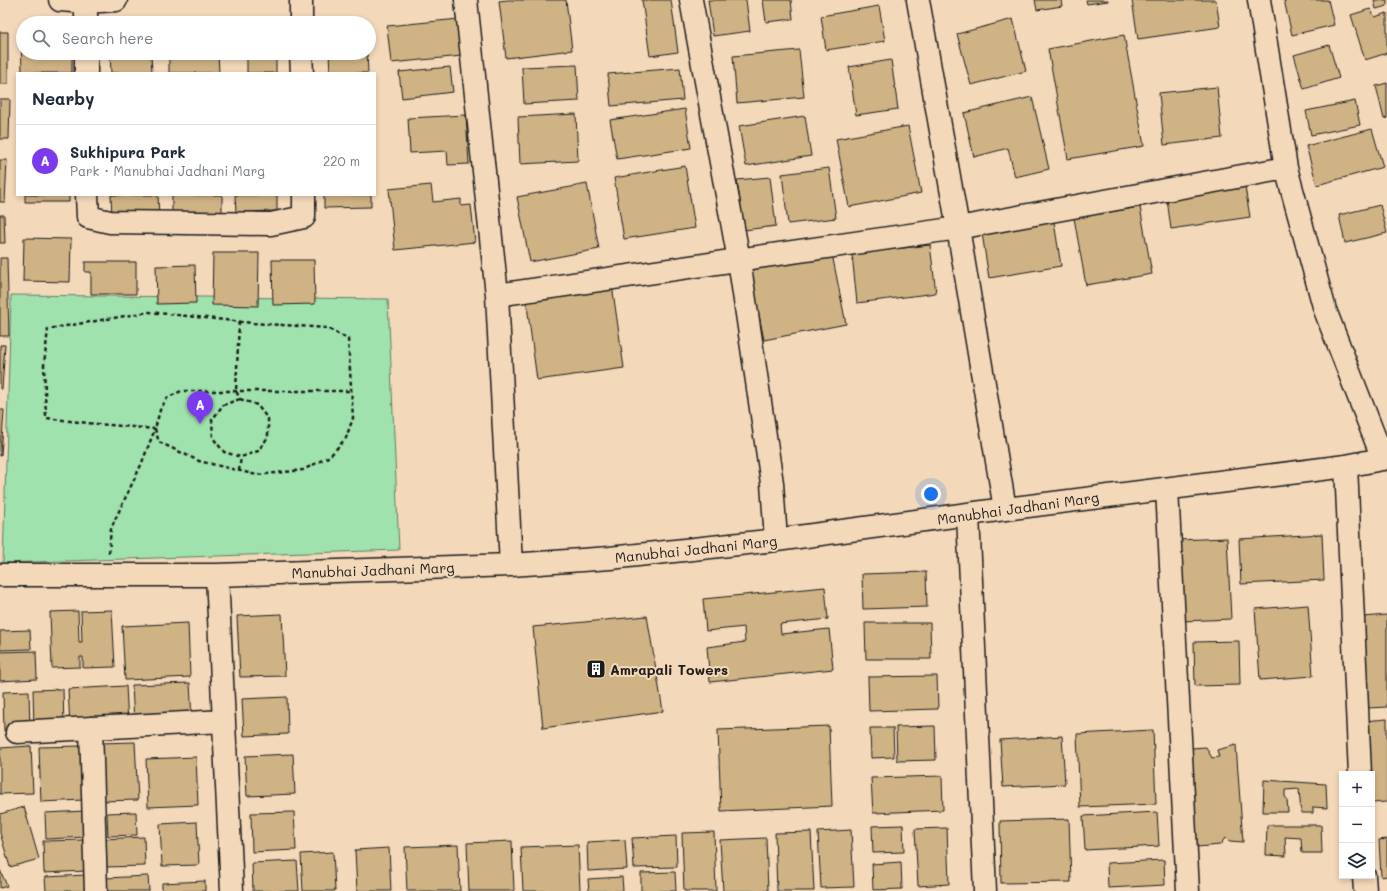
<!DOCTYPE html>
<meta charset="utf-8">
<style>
body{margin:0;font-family:Mali,sans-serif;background:#f6f6f7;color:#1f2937}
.controls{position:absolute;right:12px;bottom:12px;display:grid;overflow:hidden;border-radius:0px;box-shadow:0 2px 6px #0003}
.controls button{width:36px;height:36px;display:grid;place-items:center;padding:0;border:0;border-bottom:1px solid #e0e1e3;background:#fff;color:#1f2937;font:20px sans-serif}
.you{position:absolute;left:931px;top:494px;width:14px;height:14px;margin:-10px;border:3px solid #fff;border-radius:50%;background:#1a73e8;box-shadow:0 0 0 6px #1a73e833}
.badge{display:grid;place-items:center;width:26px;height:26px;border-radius:50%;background:#7c3aed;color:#fff;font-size:13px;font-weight:700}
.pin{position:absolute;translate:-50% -33px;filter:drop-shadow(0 1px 2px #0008)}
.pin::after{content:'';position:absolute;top:21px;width:14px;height:12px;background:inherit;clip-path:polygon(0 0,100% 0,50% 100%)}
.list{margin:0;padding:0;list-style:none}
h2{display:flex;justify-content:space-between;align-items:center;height:52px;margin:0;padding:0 16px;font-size:17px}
h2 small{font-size:13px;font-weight:400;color:#747a83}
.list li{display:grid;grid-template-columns:26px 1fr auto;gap:12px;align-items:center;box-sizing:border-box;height:72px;padding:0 16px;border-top:1px solid #e0e1e3}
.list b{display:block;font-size:15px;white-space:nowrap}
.list p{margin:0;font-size:13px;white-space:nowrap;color:#747a83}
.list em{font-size:13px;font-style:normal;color:#747a83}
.icon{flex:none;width:22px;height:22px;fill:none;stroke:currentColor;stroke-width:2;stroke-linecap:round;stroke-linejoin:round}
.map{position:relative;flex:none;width:1387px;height:891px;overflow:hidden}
.search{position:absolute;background:#fff;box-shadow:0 2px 6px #0003;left:16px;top:16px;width:360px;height:44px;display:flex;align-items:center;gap:10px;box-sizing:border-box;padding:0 14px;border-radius:22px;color:#747a83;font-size:15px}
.panel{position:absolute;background:#fff;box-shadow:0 2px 6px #0003;left:16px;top:72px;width:360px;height:124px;border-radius:0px}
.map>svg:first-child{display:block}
.green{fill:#9fe2ad;stroke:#5e7f64}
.building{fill:#d0b385;stroke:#1c1c1c}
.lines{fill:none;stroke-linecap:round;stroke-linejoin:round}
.minor-casing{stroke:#1c1c1c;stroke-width:25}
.path{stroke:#1c1c1c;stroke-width:2.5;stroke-dasharray:4 3;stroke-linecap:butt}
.minor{stroke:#f3d8ba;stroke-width:22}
.labels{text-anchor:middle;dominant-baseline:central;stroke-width:4;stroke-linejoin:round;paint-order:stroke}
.street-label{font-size:14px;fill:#1c1c1c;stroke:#f3d8ba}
.poi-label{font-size:14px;font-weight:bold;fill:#1c1c1c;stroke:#f3d8ba;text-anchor:start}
</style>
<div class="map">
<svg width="1387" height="891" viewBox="0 0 1387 891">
<rect width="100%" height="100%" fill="#f3d8ba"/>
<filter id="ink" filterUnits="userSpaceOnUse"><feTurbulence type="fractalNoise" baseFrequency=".025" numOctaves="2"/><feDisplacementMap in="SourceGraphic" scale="8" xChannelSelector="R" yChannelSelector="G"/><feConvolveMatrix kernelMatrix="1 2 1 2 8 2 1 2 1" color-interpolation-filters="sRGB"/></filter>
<g filter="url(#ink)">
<path class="green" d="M 11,295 L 388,299 L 399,550 L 3,563 Z"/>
<path class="building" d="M 508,0 L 566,0 L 572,50 L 506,58 L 499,1 Z
M 642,0 L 671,0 L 678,52 L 650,56 Z
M 708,0 L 746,0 L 750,31 L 713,36 Z
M 763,0 L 791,0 L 793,19 L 766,22 Z
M 1035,0 L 1061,0 L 1062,6 L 1037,10 Z
M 1086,0 L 1108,0 L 1108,1 L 1087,4 Z
M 1132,0 L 1216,0 L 1220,27 L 1138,39 Z
M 1284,0 L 1328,0 L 1334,25 L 1292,35 Z
M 1374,0 L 1387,0 L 1387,6 L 1376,9 Z
M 879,6 L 885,41 L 826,50 L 821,16 Z
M 1370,9 L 1375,17 L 1387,13 L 1387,53 L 1365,60 L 1351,15 Z
M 459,19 L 462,56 L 391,63 L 387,26 Z
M 1013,19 L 1026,71 L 971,85 L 957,34 Z
M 0,32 L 8,32 L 8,84 L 0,84 Z
M 21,32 L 23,32 L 23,53 L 72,53 L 72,73 L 22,73 Z
M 1124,35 L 1144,146 L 1068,159 L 1048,49 Z
M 1329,45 L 1339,78 L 1304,89 L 1294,55 Z
M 799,50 L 804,97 L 737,103 L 733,56 Z
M 110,53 L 151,53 L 152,73 L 111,73 Z
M 169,53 L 218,53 L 219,73 L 169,73 Z
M 247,53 L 276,53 L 276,73 L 247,73 Z
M 329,53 L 367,53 L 368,73 L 330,73 Z
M 891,60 L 898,109 L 856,115 L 849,67 Z
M 577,65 L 579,101 L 524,104 L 522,67 Z
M 450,67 L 453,92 L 402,98 L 399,72 Z
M 680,68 L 683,100 L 611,106 L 608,74 Z
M 1387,83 L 1387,118 L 1384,119 L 1376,86 Z
M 1217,87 L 1222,138 L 1164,145 L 1159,93 Z
M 1032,97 L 1049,169 L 1015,177 L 1008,148 L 974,157 L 964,113 Z
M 0,99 L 10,99 L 9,139 L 0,139 Z
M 1355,101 L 1360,125 L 1311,135 L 1306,111 Z
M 685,109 L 691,148 L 617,159 L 610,120 Z
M 576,114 L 578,161 L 520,164 L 518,117 Z
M 466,115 L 469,164 L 448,165 L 447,151 L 410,153 L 408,118 Z
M 805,116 L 811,156 L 746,166 L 739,126 Z
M 908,126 L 921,193 L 849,207 L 836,139 Z
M 1372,129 L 1383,167 L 1317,185 L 1306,146 Z
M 0,160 L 7,160 L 5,202 L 0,202 Z
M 685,166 L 695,228 L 624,239 L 614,178 Z
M 829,168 L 836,218 L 788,224 L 782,174 Z
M 770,177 L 776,226 L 744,230 L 737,180 Z
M 587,184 L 599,249 L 530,262 L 517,197 Z
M 431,185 L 433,202 L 461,199 L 461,206 L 471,205 L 475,242 L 395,250 L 389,189 Z
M 1245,187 L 1250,217 L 1171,229 L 1167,199 Z
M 25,195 L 69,195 L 69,202 L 25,202 Z
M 111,195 L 158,195 L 159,217 L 112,217 Z
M 172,195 L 222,195 L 222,213 L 172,214 Z
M 235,195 L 277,195 L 277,211 L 236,212 Z
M 324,195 L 371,195 L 371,207 L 324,208 Z
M 1380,205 L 1387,233 L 1345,243 L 1339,215 Z
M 1140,207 L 1152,274 L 1086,285 L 1074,218 Z
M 0,215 L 4,215 L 5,243 L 0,243 Z
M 1054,222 L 1061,266 L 989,278 L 982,233 Z
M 24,238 L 71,239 L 70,282 L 23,281 Z
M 930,245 L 936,293 L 857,303 L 852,254 Z
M 213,253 L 259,253 L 258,306 L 212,305 Z
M 832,254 L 846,324 L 764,340 L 750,270 Z
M 0,258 L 7,258 L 9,336 L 0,336 Z
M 272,260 L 314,260 L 315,304 L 273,305 Z
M 85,262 L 136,262 L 136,294 L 91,294 L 91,272 L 85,272 Z
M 195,265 L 196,303 L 157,304 L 156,266 Z
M 612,285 L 624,368 L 537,380 L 526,298 Z
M 0,345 L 5,345 L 2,389 L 0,389 Z
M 0,410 L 4,410 L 1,456 L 0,456 Z
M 1322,534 L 1324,580 L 1241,584 L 1239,539 Z
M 1227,538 L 1231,619 L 1182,621 L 1178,540 Z
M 926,572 L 927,607 L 863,609 L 862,574 Z
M 825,587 L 828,619 L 780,624 L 781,634 L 829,629 L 833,669 L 710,682 L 707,647 L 745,642 L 744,627 L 706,631 L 703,599 Z
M 1308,605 L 1313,676 L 1260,680 L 1255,609 Z
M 112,610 L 115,667 L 83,668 L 83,657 L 80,657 L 80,667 L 52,668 L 50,612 L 78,611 L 79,642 L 82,642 L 81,611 Z
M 282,614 L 285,676 L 240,677 L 237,616 Z
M 1387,615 L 1387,707 L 1368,708 L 1363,617 Z
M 647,616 L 663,711 L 543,728 L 533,627 Z
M 188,623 L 190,677 L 125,680 L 122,626 Z
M 865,623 L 930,623 L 931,659 L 866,659 Z
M 30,630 L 31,649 L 0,650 L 0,631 Z
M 1239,641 L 1240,685 L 1195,686 L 1194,642 Z
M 36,651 L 37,679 L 0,681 L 0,652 Z
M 937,676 L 938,709 L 869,711 L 868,677 Z
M 190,683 L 192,720 L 134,722 L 132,685 Z
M 126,686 L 128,724 L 70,726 L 68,689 Z
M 63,689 L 64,727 L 34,728 L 33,690 Z
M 29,691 L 30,730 L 4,731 L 3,692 Z
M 287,697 L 288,734 L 244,736 L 242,699 Z
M 1387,719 L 1387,802 L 1372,803 L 1372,774 L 1367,774 L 1364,721 Z
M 829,726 L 832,806 L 721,811 L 718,730 Z
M 935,726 L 936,760 L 897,761 L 896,727 Z
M 870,728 L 893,728 L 894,757 L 871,758 Z
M 1153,730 L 1156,804 L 1080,807 L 1077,734 Z
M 1062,736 L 1065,784 L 1003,787 L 1000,740 Z
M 135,742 L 138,800 L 101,801 L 99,743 Z
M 1236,745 L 1243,842 L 1230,841 L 1225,838 L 1220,845 L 1197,847 L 1191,748 L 1206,747 L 1212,758 L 1219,757 L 1217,750 Z
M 31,746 L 33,793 L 0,794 L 0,748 Z
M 82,746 L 84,800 L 41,802 L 39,747 Z
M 293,754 L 295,794 L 247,796 L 245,756 Z
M 196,757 L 198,805 L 148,807 L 146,759 Z
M 942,776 L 943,810 L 873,813 L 871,778 Z
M 1264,780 L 1326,784 L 1327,808 L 1313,807 L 1313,813 L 1301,813 L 1299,789 L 1285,790 L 1285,796 L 1287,800 L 1288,812 L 1263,812 Z
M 24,807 L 39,859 L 10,867 L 0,833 L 0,814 Z
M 85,811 L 86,837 L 46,839 L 45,813 Z
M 136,812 L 137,835 L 108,836 L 107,813 Z
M 294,812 L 296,850 L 252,852 L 251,813 Z
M 1157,812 L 1159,846 L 1085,850 L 1083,816 Z
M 1069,819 L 1071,882 L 1001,883 L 1000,821 Z
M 197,822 L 199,865 L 162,866 L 160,824 Z
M 903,825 L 904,852 L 873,853 L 872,826 Z
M 1267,825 L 1321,825 L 1322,853 L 1302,853 L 1301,838 L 1285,837 L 1286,856 L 1266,855 Z
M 947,828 L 949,884 L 918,886 L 915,829 Z
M 851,830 L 854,887 L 821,888 L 818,832 Z
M 714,832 L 716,891 L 684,891 L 682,833 Z
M 811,832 L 814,891 L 777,891 L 775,833 Z
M 676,836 L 677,867 L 634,868 L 632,838 Z
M 144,837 L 145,866 L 104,867 L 103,839 Z
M 766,838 L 768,891 L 723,891 L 720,840 Z
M 1387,839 L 1387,876 L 1381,877 L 1379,840 Z
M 84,840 L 86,871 L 44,873 L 43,841 Z
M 625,840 L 627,869 L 588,871 L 587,842 Z
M 512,841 L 514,891 L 469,891 L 467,843 Z
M 458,845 L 460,891 L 407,891 L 405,847 Z
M 578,845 L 580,891 L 523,891 L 521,847 Z
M 389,848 L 391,891 L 357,891 L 355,850 Z
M 333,852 L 335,891 L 303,891 L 301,854 Z
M 1164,860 L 1165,885 L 1108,888 L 1107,863 Z
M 297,861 L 299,891 L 253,891 L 252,863 Z
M 901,862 L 902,889 L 873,890 L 872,864 Z
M 0,870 L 7,886 L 0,888 Z
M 675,872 L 676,891 L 641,891 L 641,873 Z
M 86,875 L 87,891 L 46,891 L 45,877 Z
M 148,876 L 149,891 L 105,891 L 105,878 Z
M 622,877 L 623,891 L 589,891 L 588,879 Z
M 205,881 L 205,891 L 162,891 L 162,883 Z"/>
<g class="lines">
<g class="minor-casing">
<path id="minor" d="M 60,0 L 86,2 L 116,0
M 301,0 L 301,23
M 466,0 L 497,295 L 958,228 L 1286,168
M 691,0 L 739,260 L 772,483 L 776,540
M 918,0 L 958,228 L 1005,509
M 1259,0 L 1286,168 L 1325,310 L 1383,459
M 86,2 L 86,23
M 86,53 L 86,73
M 301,53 L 302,73
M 87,195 L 88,217 L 110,222 L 271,224 L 304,217 L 304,195
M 497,295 L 511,565
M 1346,466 L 1360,774
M 1167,489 L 1188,891
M 968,515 L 985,891
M 0,575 L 217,575 L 511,565 L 610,558 L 776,540 L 1005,509 L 1346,466 L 1387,458
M 217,575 L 232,891
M 91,728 L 96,891
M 17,732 L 224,721
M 1364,876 L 1365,891"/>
</g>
<path class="path" d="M 239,322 L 236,391 L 240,399
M 240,399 L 257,405 L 268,419 L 268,437 L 258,451 L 241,457 L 224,452 L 213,438 L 212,420 L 223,405 Z
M 239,471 L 241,457
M 109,553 L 111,528 L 141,465 L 155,429 L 87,423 L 46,418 L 44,365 L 48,329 L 149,312 L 253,323 L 327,328 L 348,339 L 353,418 L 346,438 L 330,456 L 303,470 L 257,475 L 199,461 L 159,442 L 155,429 L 160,410 L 167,398 L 181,391 L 351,391"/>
<use href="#minor" class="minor"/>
</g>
</g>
<defs>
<g id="building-square" transform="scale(1)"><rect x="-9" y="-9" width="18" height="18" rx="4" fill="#1c1c1c" stroke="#f3d8ba"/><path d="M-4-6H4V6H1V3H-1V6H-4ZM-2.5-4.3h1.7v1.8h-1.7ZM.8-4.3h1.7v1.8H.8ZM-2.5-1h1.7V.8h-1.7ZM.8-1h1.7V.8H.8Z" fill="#fff"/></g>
</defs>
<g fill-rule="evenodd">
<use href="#building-square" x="596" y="669"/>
</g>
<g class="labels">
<g class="street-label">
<text transform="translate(1018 508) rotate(-8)">Manubhai Jadhani Marg</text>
<text transform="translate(696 549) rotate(-6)">Manubhai Jadhani Marg</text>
<text transform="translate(373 570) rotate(-2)">Manubhai Jadhani Marg</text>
</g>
<g class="poi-label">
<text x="610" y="669">Amrapali Towers</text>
</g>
</g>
</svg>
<div class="controls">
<button>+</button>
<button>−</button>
<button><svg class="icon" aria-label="layers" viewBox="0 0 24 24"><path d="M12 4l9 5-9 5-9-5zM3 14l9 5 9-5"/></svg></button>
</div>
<div class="you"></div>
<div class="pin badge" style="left:200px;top:424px">A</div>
<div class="search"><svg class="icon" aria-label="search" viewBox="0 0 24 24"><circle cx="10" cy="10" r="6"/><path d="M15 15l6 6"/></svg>Search here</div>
<section class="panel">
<h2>Nearby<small></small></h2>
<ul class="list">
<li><span class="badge">A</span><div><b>Sukhipura Park</b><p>Park · Manubhai Jadhani Marg</p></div><em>220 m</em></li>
</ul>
</section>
</div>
